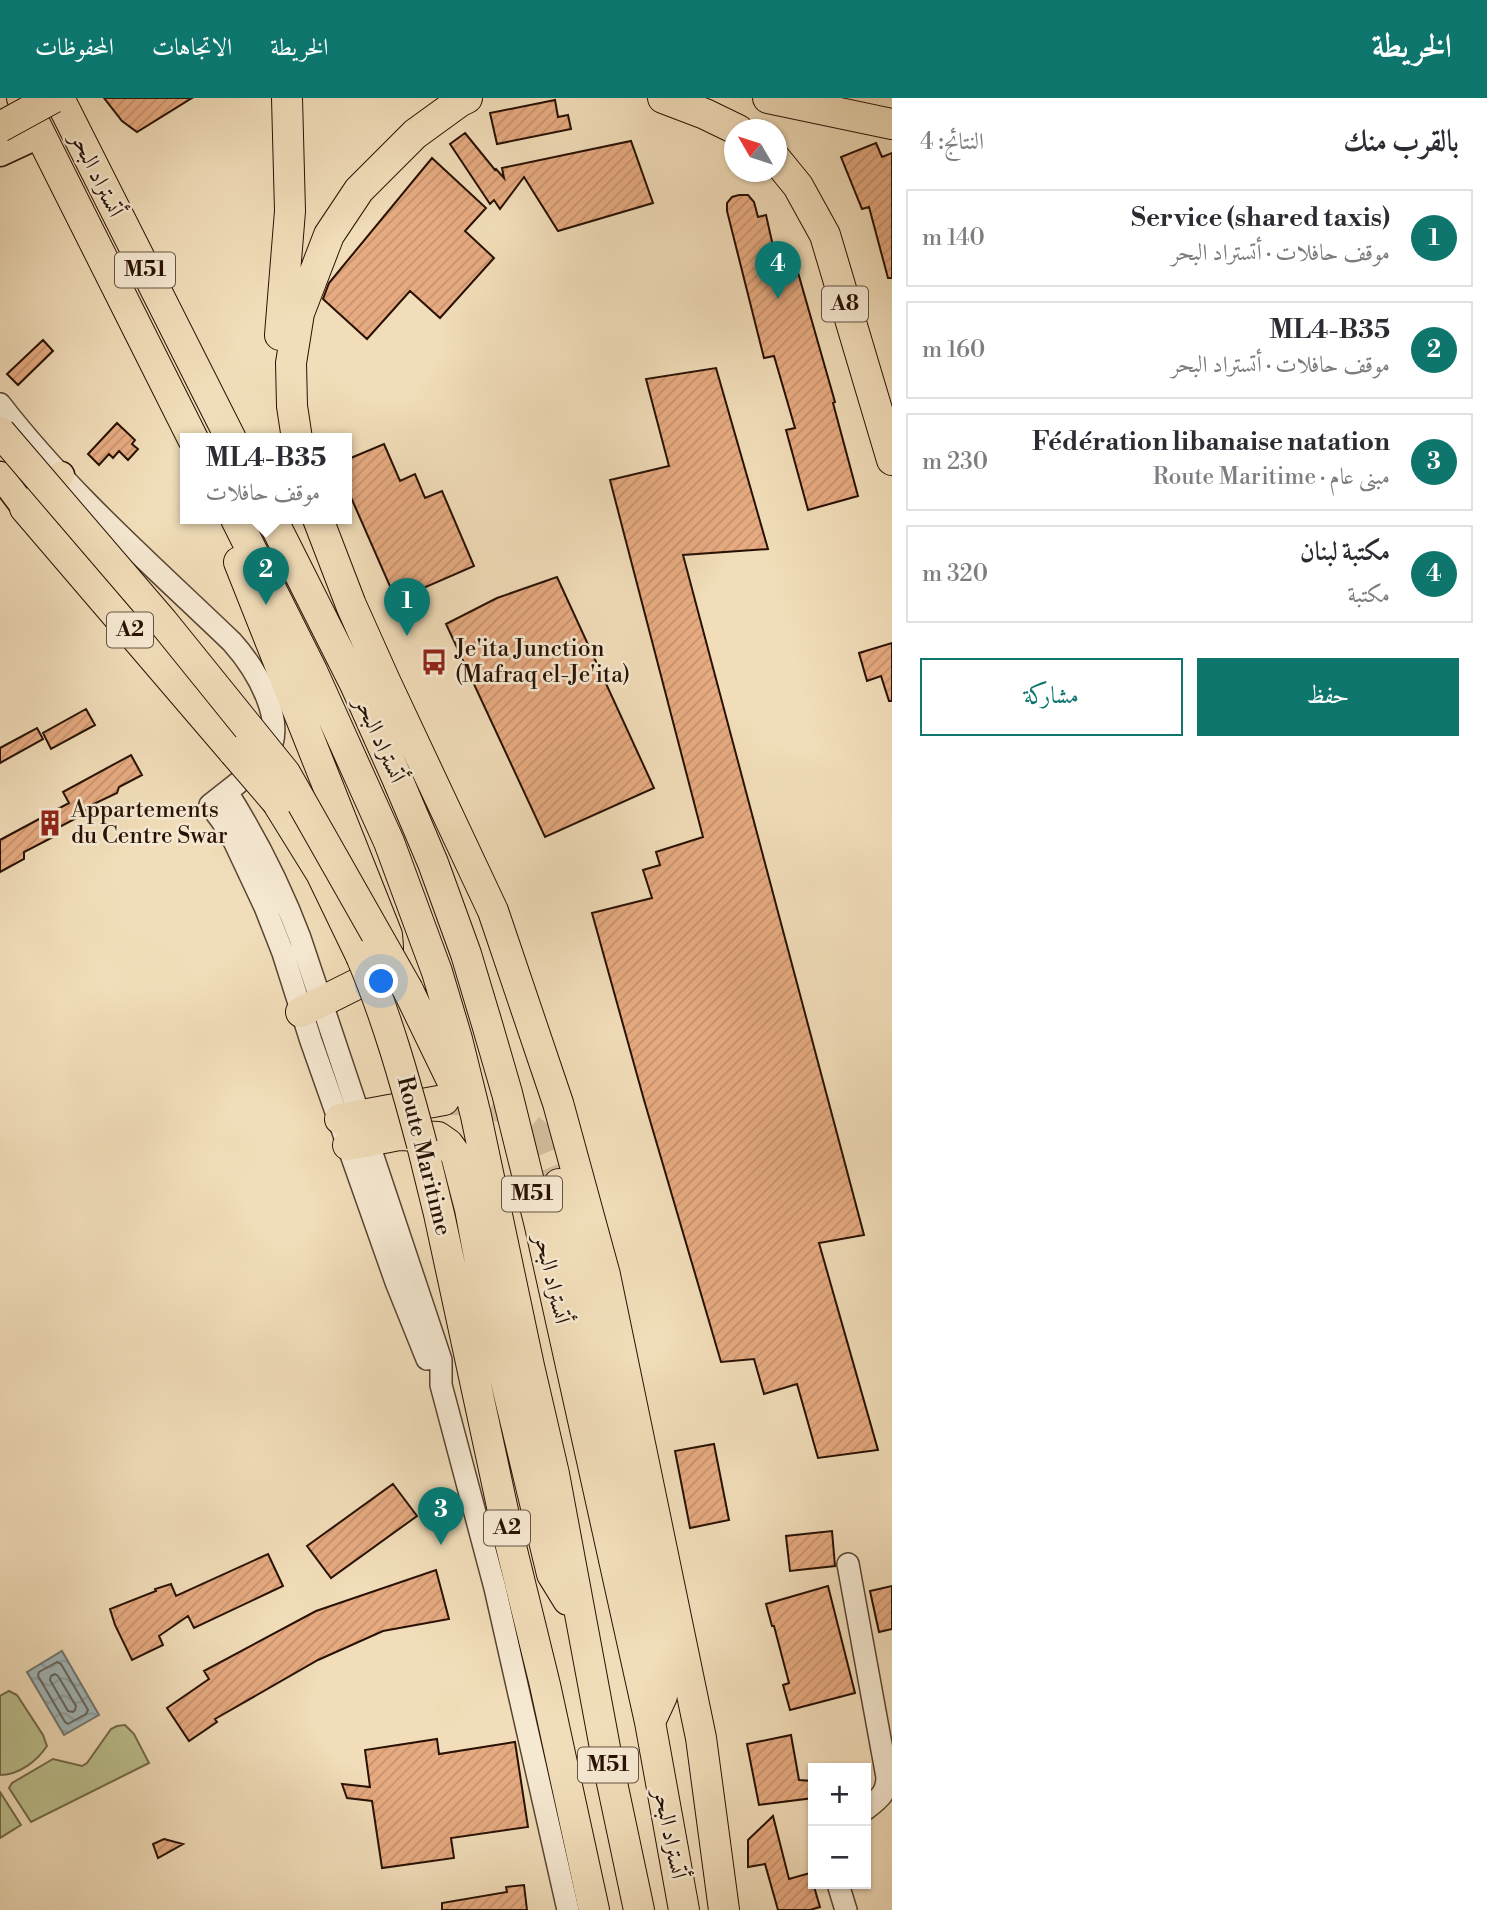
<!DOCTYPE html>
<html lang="ar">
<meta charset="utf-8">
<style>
body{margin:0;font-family:"Libre Bodoni",Amiri,serif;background:#f7f7f7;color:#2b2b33;direction:rtl}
.controls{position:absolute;right:21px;bottom:21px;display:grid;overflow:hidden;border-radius:0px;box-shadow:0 2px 5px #0004}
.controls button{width:63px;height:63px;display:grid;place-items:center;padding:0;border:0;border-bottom:2px solid #e1e1e2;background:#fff;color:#2b2b33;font:35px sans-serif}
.compass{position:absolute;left:724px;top:21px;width:63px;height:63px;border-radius:50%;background:#fff;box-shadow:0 2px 5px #0004;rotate:309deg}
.you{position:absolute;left:382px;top:884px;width:24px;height:24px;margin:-18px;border:5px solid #fff;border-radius:50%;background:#1a73e8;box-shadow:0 0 0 10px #1a73e833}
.badge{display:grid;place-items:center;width:46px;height:46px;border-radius:50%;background:#0f766e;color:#fff;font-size:23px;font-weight:700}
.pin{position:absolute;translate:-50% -58px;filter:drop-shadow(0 2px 4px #0008)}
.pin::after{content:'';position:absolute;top:37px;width:24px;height:21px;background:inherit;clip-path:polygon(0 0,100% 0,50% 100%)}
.popup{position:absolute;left:180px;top:335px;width:172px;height:91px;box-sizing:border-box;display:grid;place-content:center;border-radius:0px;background:#fff;filter:drop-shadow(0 2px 5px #0005);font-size:23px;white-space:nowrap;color:#7c7c81}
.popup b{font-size:26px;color:#2b2b33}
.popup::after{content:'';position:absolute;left:50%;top:100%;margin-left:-14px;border:14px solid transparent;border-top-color:#fff}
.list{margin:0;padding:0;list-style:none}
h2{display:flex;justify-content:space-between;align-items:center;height:91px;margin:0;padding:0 28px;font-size:30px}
h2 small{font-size:23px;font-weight:400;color:#7c7c81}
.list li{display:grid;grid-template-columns:46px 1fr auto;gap:21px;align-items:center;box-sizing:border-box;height:98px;margin:0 14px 14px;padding:0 14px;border:2px solid #e1e1e2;border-radius:0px}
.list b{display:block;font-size:26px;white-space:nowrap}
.list p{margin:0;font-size:23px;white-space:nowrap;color:#7c7c81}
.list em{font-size:23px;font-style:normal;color:#7c7c81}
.actions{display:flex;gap:14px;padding:21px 28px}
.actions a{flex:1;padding:16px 0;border:2px solid #0f766e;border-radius:0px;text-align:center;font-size:24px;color:#0f766e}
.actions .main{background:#0f766e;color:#fff}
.map{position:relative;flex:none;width:892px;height:1812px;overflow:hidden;direction:ltr}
header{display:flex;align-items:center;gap:42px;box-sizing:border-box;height:98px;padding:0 35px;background:#0f766e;color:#fff}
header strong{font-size:33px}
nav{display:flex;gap:38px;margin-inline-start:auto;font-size:24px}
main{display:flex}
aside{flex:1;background:#fff}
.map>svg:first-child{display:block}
.park{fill:#bcc08e;stroke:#726849;stroke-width:2}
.water{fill:url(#water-waves);stroke:#717572;stroke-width:2}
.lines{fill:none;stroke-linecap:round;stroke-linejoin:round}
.shore{stroke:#646460;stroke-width:2}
.building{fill:url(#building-hatch);stroke:#281104;stroke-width:2}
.highway-tunnel{stroke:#d3be9e;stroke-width:30;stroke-dasharray:30 15;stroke-linecap:butt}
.minor-casing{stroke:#5a4431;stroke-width:24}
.major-casing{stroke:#281104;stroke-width:29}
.highway-casing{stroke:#281104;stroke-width:32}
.minor{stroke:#f6e9d2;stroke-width:21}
.major{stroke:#f1ddb9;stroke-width:26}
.highway{stroke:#f1ddb9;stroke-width:30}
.highway-bridge-casing{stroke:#281104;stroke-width:32;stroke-linecap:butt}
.highway-bridge{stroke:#f1ddb9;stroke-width:30}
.labels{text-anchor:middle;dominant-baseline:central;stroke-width:5;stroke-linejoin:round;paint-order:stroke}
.shield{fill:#f6e9d2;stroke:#665242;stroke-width:2}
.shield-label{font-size:21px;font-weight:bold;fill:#281104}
.street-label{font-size:23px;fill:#281104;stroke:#f6e9d2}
.poi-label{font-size:23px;fill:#281104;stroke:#f6e9d2;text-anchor:start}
</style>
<header>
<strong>الخريطة</strong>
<nav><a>الخريطة</a><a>الاتجاهات</a><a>المحفوظات</a></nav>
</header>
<main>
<aside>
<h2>بالقرب منك<small>النتائج: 4</small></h2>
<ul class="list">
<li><span class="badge">1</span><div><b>Service (shared taxis)</b><p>موقف حافلات · أتستراد البحر</p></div><em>140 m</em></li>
<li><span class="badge">2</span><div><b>ML4-B35</b><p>موقف حافلات · أتستراد البحر</p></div><em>160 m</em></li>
<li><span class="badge">3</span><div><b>Fédération libanaise natation</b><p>مبنى عام · Route Maritime</p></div><em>230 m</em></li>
<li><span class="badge">4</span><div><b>مكتبة لبنان</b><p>مكتبة</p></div><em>320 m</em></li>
</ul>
<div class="actions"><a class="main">حفظ</a><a>مشاركة</a></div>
</aside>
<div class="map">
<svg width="892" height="1812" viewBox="0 0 892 1812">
<defs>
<pattern id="water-waves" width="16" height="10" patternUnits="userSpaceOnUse" patternTransform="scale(1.75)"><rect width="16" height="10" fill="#a1b8bb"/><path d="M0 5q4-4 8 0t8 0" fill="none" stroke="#8b9d9f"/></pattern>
<pattern id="building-hatch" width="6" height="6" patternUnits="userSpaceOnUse" patternTransform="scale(1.75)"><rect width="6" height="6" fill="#e7ab81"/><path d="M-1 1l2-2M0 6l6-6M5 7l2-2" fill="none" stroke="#c6926e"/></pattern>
</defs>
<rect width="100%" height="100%" fill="#f1ddb9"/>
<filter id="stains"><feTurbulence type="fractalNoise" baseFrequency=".00286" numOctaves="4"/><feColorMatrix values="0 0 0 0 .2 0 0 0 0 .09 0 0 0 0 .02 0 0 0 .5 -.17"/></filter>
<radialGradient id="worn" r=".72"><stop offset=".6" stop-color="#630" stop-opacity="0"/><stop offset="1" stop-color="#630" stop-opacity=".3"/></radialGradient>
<path class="park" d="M 9,1593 L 17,1597 L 43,1637 L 47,1648 C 37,1663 19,1677 0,1677 L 0,1598 Z
M 125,1627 L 134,1636 L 149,1665 L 31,1724 L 9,1690 L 12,1685 L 53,1661 L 82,1668 L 87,1665 L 111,1631 L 117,1628 Z
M 0,1694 L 21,1727 L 0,1740 Z"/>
<path class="water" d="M 62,1553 L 99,1617 L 64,1637 L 27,1574 Z"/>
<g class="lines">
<path class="shore" d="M 57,1564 L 61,1566 L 88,1612 L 86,1616 L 68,1626 L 65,1624 L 38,1578 L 39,1574 Z
M 55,1576 L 58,1578 L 76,1608 L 75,1612 L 73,1614 L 68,1613 L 50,1582 L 51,1578 Z"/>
</g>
<path class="building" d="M 104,0 L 192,0 L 137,34 L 122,23 Z
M 555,2 L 558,19 L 568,17 L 571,31 L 497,46 L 490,15 Z
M 465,35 L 495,72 L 496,71 L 504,80 L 502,70 L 631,43 L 653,105 L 558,133 L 524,79 L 500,111 L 494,102 L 490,106 L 450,46 Z
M 876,45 L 882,59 L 892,55 L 892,180 L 888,180 L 869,109 L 862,111 L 841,59 Z
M 432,60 L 486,110 L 465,133 L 494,160 L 440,220 L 410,193 L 367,241 L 323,201 L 329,185 Z
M 739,97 L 748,97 L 754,104 L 758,119 L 766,117 L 775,157 L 791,150 L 835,304 L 833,305 L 858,398 L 808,412 L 786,332 L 795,330 L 774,258 L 764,260 L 727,113 L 727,105 L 732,99 Z
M 43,242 L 53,253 L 18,287 L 7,276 Z
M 716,270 L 768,451 L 683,457 L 864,1137 L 819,1145 L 878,1352 L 818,1360 L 797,1286 L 764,1296 L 754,1261 L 721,1264 L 644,1002 L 592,815 L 652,800 L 643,772 L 660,767 L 656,754 L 703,739 L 610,382 L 669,368 L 646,281 Z
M 117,325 L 135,342 L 132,346 L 138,351 L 128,362 L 119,353 L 113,360 L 109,356 L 99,367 L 88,356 Z
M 384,346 L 400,383 L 415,376 L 425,400 L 442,393 L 474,468 L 396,502 L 346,388 L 346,362 Z
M 557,479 L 654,690 L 545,739 L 446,526 L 497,500 Z
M 892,545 L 892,603 L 889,603 L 881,578 L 867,583 L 859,555 Z
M 86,611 L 95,627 L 51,651 L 43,635 Z
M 37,630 L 43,641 L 0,665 L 0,650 Z
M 131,657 L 142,677 L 119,689 L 117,695 L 85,710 L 86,715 L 50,734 L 53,739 L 24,754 L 24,761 L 0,774 L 0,742 L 69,705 L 63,694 Z
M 714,1346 L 729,1422 L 690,1430 L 675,1353 Z
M 393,1386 L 417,1418 L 331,1480 L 307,1448 Z
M 832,1433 L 835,1468 L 790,1473 L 786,1438 Z
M 268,1456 L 283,1488 L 194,1530 L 188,1518 L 159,1538 L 163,1547 L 132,1562 L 115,1527 L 110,1511 L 156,1493 L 155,1491 L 171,1486 L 176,1498 Z
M 436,1472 L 449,1521 L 383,1533 L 318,1562 L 215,1621 L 217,1624 L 189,1643 L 167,1610 L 209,1581 L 204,1573 L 316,1513 Z
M 828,1488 L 855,1595 L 790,1612 L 783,1587 L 789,1585 L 774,1528 L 772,1528 L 766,1506 Z
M 892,1488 L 892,1531 L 879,1534 L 870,1493 Z
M 791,1637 L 799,1682 L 813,1683 L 813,1700 L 759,1707 L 747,1646 Z
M 437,1641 L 439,1656 L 515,1644 L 528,1729 L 451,1740 L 454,1760 L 382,1770 L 372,1703 L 347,1700 L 342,1686 L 370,1689 L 365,1652 Z
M 773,1718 L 789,1781 L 810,1775 L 820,1809 L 810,1812 L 778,1812 L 765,1766 L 748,1769 L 748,1742 Z
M 164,1741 L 183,1746 L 158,1760 L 153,1746 Z
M 524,1787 L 527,1812 L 442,1812 L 442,1805 L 507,1794 L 506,1789 Z"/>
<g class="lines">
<path class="highway-tunnel" d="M 448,1002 L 479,1002 L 506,1011 L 536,1036 L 543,1047 L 559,1086"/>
<g class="minor-casing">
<path id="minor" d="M 0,306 C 68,394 152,467 232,544 C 256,571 290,626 265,660
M 238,685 L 210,707 L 222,723 L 234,743 L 265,809 L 283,855 L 311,943 L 396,1184 L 427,1261
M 227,694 C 256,740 281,789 300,840 L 441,1262 L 441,1287 L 495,1490 L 568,1812
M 848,1466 L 887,1679 C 887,1695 879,1701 866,1711
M 838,1786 L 846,1812"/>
</g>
<g class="major-casing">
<path id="major" d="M 0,55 L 41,36
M 0,377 L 25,410 L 61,377"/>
</g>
<g class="highway-casing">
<path id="highway" d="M 22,0 L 193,341
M 59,0 L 231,341
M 663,0 L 705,16 L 738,32
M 768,0 L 892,26
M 776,61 L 798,88 L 825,137 L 892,362
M 280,237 L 290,113 L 287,0
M 297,341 L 292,308 L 291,265 L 299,215 L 329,137 L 359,92 L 415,36 L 459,4 L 467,0
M 25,410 L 234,654
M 236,421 L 312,573 L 389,744 L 437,874 L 457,941 L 476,1018 L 529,1268 L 554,1376 L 608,1666 L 639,1812
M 272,421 L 355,586 L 397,680 L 433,765 L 466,856 L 487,926 L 507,995 L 540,1128 L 650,1624 L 684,1812
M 318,421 L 351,507 L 385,583 L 493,813 L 558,1005 L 605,1177 L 701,1640 L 724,1812
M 239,464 L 387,837 C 389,855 390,862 377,876 L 301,914
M 277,704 L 321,775 L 361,858
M 408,892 L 457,993
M 340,1021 L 444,1002
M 348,1047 L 399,1037 L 438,1039 L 448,1046 L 456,1057 L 470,1111 L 490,1217 L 552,1476 L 568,1502
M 422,1047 L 439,1116 L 508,1436 L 545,1587 L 594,1812
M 559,1086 L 640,1453 L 664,1582 L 662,1598 L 650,1624"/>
</g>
<use href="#minor" class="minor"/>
<use href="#major" class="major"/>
<use href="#highway" class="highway"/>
<g class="highway-bridge-casing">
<path id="highway-bridge" d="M 0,29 L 53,0
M 0,334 L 163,524 L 285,675 L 408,892
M 234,654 L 277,704
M 361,858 C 387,919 405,983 422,1047"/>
</g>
<use href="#highway-bridge" class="highway-bridge"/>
</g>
<defs>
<g id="bus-bare" transform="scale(2.1)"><path d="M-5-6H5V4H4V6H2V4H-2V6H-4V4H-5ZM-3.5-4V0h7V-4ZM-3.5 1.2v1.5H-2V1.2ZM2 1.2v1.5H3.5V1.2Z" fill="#8f2418" stroke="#f6e9d2" stroke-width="2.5" paint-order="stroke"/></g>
<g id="building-bare" transform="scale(2.1)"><path d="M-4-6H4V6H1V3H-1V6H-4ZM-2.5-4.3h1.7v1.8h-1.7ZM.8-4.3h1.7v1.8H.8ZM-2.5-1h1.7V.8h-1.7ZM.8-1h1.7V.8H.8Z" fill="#8f2418" stroke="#f6e9d2" stroke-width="2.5" paint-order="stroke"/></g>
</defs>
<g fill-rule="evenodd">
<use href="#bus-bare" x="434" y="564"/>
<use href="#building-bare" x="50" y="725"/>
</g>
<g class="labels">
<g class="shield">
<rect x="115" y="154.5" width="60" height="35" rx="5"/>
<rect x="822" y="188.5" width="46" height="35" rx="5"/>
<rect x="107" y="514.5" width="46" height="35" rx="5"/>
<rect x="502" y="1078.5" width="60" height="35" rx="5"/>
<rect x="484" y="1412.5" width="46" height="35" rx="5"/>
<rect x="578" y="1649.5" width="60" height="35" rx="5"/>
</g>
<g class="shield-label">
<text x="145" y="172">M51</text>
<text x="845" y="206">A8</text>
<text x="130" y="532">A2</text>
<text x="532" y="1096">M51</text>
<text x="507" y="1430">A2</text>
<text x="608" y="1667">M51</text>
</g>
<g class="street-label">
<text transform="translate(97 77) rotate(64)">أتستراد البحر</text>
<text transform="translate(380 642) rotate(66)">أتستراد البحر</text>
<text transform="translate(424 1058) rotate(76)">Route Maritime</text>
<text transform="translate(552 1181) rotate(77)">أتستراد البحر</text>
<text transform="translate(670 1736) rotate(79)">أتستراد البحر</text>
</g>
<g class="poi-label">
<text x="455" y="551">Je'ita Junction<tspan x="455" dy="26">(Mafraq el-Je'ita)</tspan></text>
<text x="71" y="712">Appartements<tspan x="71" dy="26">du Centre Swar</tspan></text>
</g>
</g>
<rect width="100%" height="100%" filter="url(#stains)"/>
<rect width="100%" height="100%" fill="url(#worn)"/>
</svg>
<div class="controls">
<button>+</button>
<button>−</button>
</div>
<svg class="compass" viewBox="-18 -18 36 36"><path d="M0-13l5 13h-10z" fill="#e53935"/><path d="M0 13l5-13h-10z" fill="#7c7c81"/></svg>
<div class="you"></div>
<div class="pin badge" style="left:407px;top:538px">1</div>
<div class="pin badge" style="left:266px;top:507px">2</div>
<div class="popup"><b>ML4-B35</b>موقف حافلات</div>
<div class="pin badge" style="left:441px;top:1447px">3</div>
<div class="pin badge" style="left:778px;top:201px">4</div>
</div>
</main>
